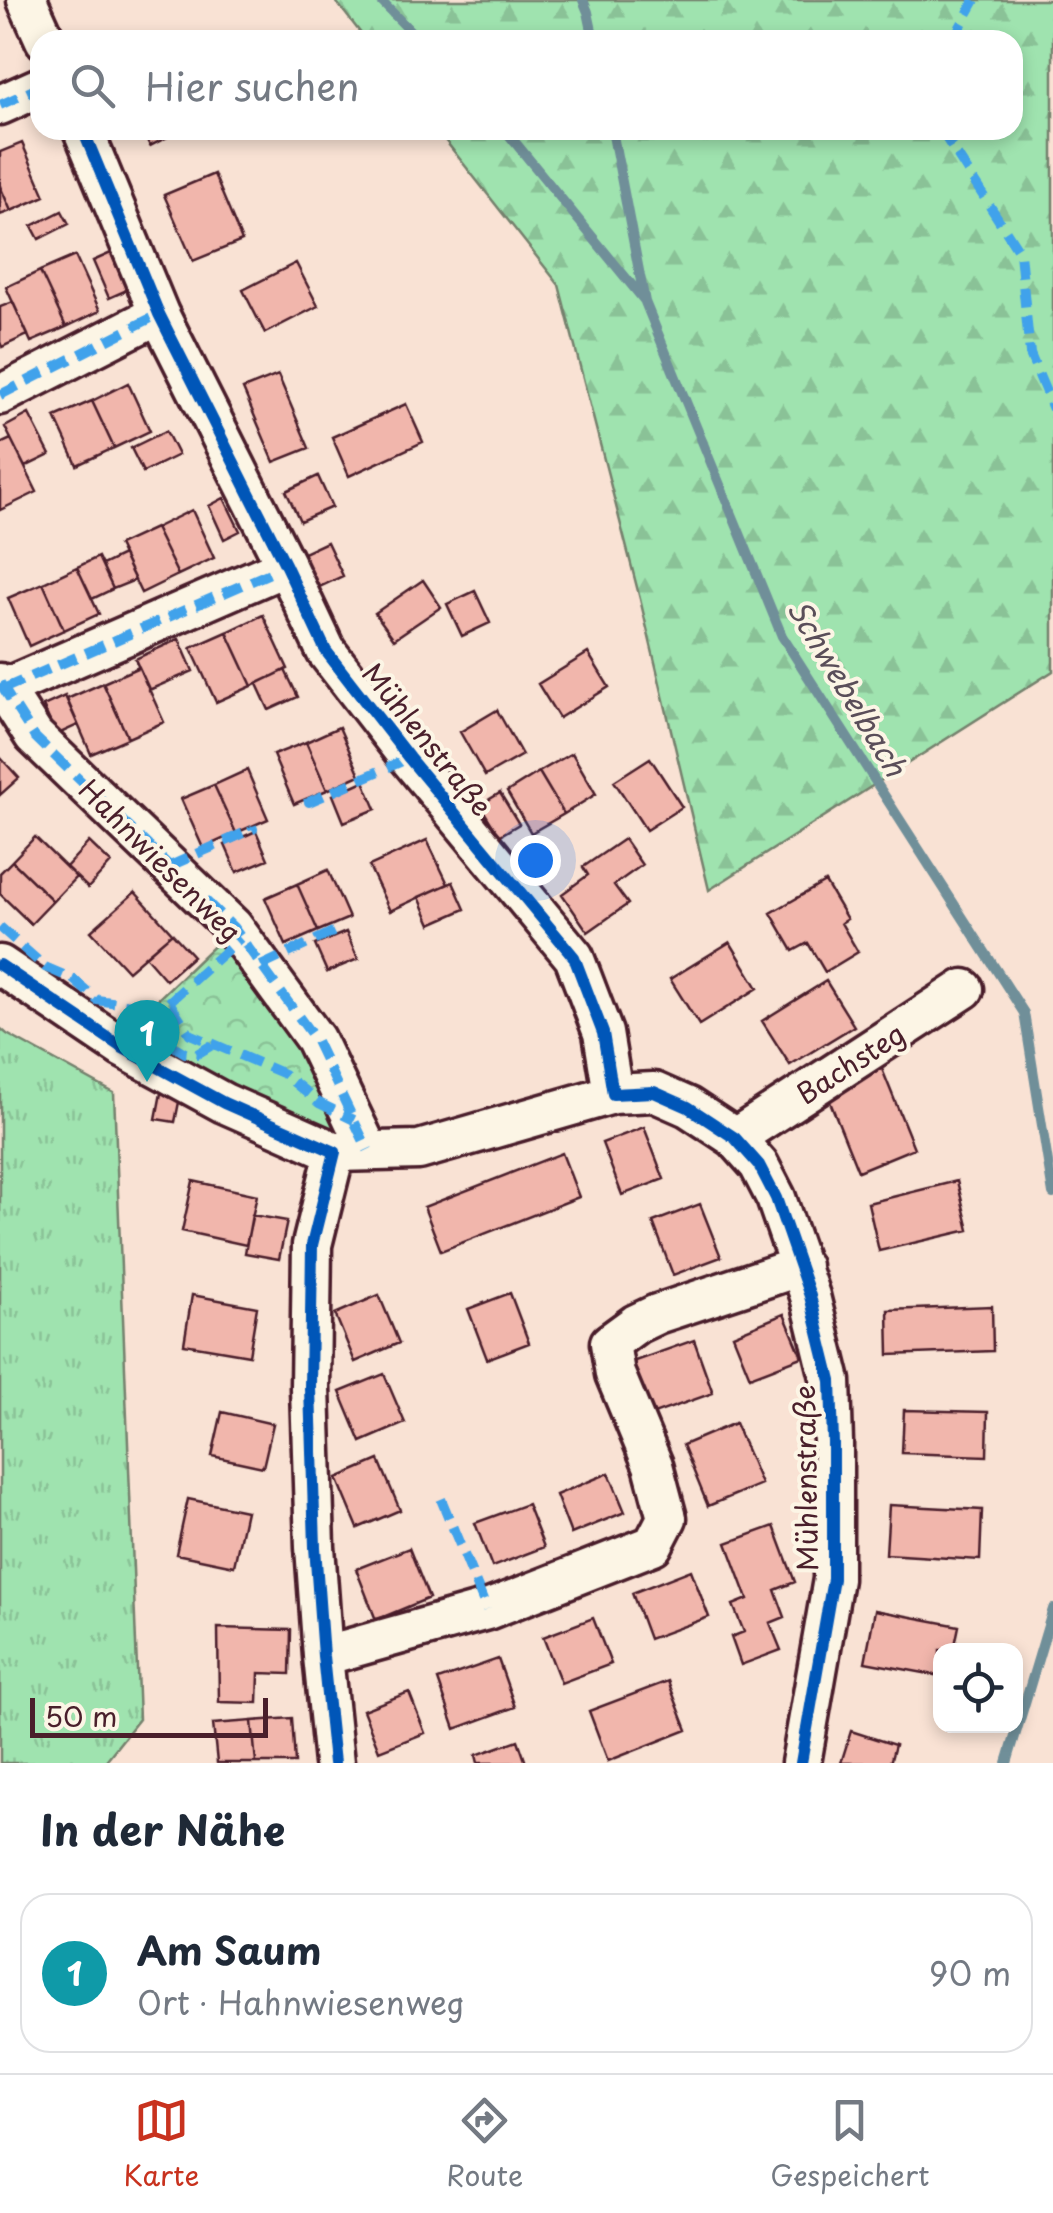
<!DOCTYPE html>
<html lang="de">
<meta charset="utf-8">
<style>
body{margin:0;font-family:"Playpen Sans",sans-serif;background:#f6f6f7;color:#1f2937}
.controls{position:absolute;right:30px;bottom:30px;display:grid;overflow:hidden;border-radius:20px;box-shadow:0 5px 15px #0003}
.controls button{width:90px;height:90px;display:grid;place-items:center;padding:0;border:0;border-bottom:2px solid #e0e1e3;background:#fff;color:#1f2937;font:50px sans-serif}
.scale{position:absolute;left:30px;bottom:25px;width:238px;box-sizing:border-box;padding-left:10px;border:5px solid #4a1f2b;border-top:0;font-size:28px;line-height:35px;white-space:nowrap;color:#4a1f2b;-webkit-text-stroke:8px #fcf5e5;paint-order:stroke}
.you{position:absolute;left:535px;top:860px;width:35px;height:35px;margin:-25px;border:8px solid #fff;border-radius:50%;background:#1a73e8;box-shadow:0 0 0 15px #1a73e833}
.badge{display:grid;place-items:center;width:65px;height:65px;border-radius:50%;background:#c8321e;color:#fff;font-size:32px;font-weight:700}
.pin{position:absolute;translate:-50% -82px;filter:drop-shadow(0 2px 5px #0008)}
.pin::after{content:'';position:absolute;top:52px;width:35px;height:30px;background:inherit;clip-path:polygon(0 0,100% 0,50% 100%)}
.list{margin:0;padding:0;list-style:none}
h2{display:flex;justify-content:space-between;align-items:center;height:130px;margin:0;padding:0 40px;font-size:42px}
h2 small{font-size:32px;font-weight:400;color:#747a83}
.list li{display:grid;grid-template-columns:65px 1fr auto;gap:30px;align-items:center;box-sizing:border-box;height:160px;margin:0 20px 20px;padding:0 20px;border:2px solid #e0e1e3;border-radius:30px}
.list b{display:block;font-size:38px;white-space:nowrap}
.list p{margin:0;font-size:32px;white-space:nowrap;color:#747a83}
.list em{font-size:32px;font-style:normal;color:#747a83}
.icon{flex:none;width:55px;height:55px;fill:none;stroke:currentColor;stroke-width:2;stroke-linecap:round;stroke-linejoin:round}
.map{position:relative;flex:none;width:1053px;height:1763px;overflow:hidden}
.search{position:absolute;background:#fff;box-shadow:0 5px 15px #0003;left:30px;right:30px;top:30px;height:110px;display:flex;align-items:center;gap:25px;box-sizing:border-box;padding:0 35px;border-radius:30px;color:#747a83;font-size:38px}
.sheet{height:310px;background:#fff}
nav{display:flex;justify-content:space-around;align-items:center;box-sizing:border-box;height:140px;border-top:2px solid #e0e1e3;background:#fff;font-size:28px;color:#747a83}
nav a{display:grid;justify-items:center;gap:5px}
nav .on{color:#c8321e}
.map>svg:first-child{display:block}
.grass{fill:url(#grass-tufts);stroke:#74816d;stroke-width:2.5}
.forest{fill:url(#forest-firs);stroke:#74816d;stroke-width:2.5}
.park{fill:url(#park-crowns);stroke:#74816d;stroke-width:2.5}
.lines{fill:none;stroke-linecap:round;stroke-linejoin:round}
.stream{stroke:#708f99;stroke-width:10}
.building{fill:#f1b6ac;stroke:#4a1f2b;stroke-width:2.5}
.minor-casing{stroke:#4a1f2b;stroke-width:45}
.minor{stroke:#fcf5e5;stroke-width:38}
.quiet{stroke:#40a2eb;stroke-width:10;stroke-dasharray:20 10;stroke-linecap:butt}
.cycleway-casing{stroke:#fcf5e5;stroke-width:19}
.cycleway{stroke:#0057b8;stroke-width:12}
.labels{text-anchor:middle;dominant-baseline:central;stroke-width:8;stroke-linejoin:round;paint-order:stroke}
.street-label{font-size:28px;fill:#4a1f2b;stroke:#fcf5e5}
.water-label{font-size:30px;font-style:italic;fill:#5a4e59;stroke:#fcf5e5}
</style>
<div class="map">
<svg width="1053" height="1763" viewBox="0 0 1053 1763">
<defs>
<pattern id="grass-tufts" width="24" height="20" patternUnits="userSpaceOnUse" patternTransform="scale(2.5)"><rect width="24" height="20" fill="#9fe3af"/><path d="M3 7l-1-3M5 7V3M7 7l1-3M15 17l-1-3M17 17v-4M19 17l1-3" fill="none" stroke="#8ac297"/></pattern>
<pattern id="forest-firs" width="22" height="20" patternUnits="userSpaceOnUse" patternTransform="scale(2.5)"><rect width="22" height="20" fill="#9fe3af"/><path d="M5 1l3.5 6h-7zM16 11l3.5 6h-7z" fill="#8ac297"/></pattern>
<pattern id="park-crowns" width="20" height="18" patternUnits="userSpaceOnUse" patternTransform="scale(2.5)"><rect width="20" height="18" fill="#9fe3af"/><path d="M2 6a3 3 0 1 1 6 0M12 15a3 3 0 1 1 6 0" fill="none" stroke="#8ac297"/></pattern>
</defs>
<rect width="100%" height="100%" fill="#f9e2d4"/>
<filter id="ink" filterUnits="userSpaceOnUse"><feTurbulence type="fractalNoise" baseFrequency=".01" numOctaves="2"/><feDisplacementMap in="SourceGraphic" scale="20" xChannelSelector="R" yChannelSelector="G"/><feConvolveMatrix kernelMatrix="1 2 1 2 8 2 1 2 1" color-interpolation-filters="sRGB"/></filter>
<g filter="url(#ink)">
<path class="grass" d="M 0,1028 L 7,1034 L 114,1093 L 139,1719 L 104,1763 L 0,1763 Z"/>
<path class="forest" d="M 335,0 L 1053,0 L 1053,671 L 709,890 L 640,599 L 559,285 L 437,130 L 1013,130 L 1013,40 L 366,40 Z"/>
<path class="park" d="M 230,930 L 362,1146 L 134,1042 L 157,1000 Z"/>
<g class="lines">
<path class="stream" d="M 380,0 L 419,40
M 583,0 L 588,12 L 594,40
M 505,130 L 644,300
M 612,130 L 645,302 L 782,636 L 1024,1013 L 1053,1194
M 1007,1763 L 1053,1609"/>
</g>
<path class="building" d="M 142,130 L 181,130 L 150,146 Z
M 22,143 L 45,196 L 11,211 L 0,186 L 0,152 Z
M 214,174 L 242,241 L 193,261 L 164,195 Z
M 0,186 L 11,211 L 0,215 Z
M 62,211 L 69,224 L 39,239 L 32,226 Z
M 111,253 L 127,290 L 109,298 L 93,261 Z
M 75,256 L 100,311 L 66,327 L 40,271 Z
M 296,263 L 318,306 L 265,333 L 243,290 Z
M 40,271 L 66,327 L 31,342 L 6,287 Z
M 13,302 L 28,335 L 2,347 L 0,342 L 0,307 Z
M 278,375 L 309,448 L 274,462 L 243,389 Z
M 128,383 L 150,431 L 114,448 L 92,401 Z
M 92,401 L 114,448 L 77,465 L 55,417 Z
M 406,404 L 423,442 L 349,476 L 332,437 Z
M 29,414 L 50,455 L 25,467 L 5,427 Z
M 166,431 L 178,455 L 143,472 L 131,448 Z
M 11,439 L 37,492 L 0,510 L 0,444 Z
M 318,476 L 332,507 L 300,521 L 286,491 Z
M 224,498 L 240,531 L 224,539 L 209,506 Z
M 192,510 L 214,558 L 178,575 L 155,528 Z
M 155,528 L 178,575 L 141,593 L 118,545 Z
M 327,542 L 343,576 L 315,589 L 299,555 Z
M 123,555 L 135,580 L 113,589 L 102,565 Z
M 98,557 L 113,589 L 92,599 L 77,567 Z
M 77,567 L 99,614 L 64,630 L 43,583 Z
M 423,580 L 441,607 L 394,639 L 375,613 Z
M 43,583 L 64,630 L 29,646 L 8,598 Z
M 475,591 L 490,623 L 462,636 L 447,604 Z
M 263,615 L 288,669 L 252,686 L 227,632 Z
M 227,632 L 252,686 L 216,702 L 191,648 Z
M 179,639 L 193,671 L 149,690 L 135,659 Z
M 588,653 L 609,687 L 559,718 L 538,684 Z
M 139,667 L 164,722 L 128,738 L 103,683 Z
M 285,670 L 298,697 L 269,710 L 257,684 Z
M 103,683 L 128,738 L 91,754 L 67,699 Z
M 65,696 L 78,725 L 56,735 L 43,706 Z
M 497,710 L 522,755 L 485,776 L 460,732 Z
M 339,727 L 360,775 L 327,790 L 306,742 Z
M 306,742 L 327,790 L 294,804 L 273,755 Z
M 572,753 L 596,794 L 564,814 L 539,772 Z
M 0,757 L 19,778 L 0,795 Z
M 650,758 L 682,807 L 646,830 L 614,781 Z
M 247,770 L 268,819 L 236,833 L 214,785 Z
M 539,772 L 564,814 L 531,833 L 507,792 Z
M 364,781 L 376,809 L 344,822 L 333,795 Z
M 214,785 L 236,833 L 203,848 L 181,799 Z
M 500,793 L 519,824 L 499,836 L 480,805 Z
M 256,831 L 268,859 L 237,872 L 225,845 Z
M 35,837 L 76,877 L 53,901 L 12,861 Z
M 624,839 L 642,865 L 614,885 L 628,904 L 588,932 L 562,894 L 588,875 L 583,867 Z
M 427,840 L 448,884 L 390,911 L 369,866 Z
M 89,842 L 111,863 L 88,888 L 66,867 Z
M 12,861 L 53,901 L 31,924 L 0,894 L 0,873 Z
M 328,870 L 349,918 L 318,931 L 297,884 Z
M 453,882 L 465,909 L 431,924 L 419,897 Z
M 825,882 L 847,919 L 841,923 L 858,952 L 825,972 L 808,943 L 793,951 L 771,913 Z
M 297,884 L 318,931 L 286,945 L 265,898 Z
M 135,892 L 172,933 L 128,971 L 91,931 Z
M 346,932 L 358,959 L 327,972 L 315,945 Z
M 172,933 L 193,956 L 166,980 L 145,956 Z
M 730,942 L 758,988 L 699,1025 L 670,979 Z
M 826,981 L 854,1026 L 790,1065 L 762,1021 Z
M 880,1064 L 914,1148 L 858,1171 L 824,1087 Z
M 161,1093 L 180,1097 L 175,1122 L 156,1119 Z
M 644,1127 L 664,1179 L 622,1195 L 602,1143 Z
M 562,1153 L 579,1197 L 441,1251 L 424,1207 Z
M 193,1181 L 257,1195 L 246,1245 L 182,1231 Z
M 957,1181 L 969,1230 L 879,1251 L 868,1203 Z
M 700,1204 L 721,1257 L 673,1275 L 653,1222 Z
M 252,1215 L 287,1221 L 279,1259 L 245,1253 Z
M 510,1293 L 529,1343 L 487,1359 L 468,1309 Z
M 192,1295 L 257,1307 L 249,1355 L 184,1344 Z
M 379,1295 L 399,1343 L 355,1362 L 335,1314 Z
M 992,1306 L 993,1351 L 889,1355 L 888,1310 Z
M 784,1314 L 802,1357 L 750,1377 L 733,1335 Z
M 694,1340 L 713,1393 L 651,1415 L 632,1362 Z
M 384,1374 L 405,1423 L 361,1442 L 340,1392 Z
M 904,1410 L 988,1412 L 987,1456 L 902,1453 Z
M 222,1412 L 273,1424 L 263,1467 L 212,1456 Z
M 735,1423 L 761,1484 L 708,1506 L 683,1445 Z
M 379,1460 L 400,1510 L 358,1528 L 337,1478 Z
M 609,1473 L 625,1512 L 571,1534 L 556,1495 Z
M 188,1499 L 246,1511 L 234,1566 L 176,1554 Z
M 527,1504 L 544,1547 L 492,1567 L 475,1523 Z
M 889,1505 L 982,1510 L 980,1560 L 886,1554 Z
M 774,1526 L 795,1582 L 775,1590 L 785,1617 L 770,1623 L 781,1650 L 741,1665 L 731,1637 L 744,1632 L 733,1605 L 748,1599 L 727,1543 Z
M 409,1548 L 429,1598 L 376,1620 L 356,1569 Z
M 691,1570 L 709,1617 L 649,1639 L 632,1593 Z
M 875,1610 L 959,1626 L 954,1650 L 940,1650 L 940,1676 L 865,1662 Z
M 593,1618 L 611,1664 L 561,1683 L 543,1637 Z
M 218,1628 L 291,1630 L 290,1674 L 259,1673 L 258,1703 L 219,1702 Z
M 498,1659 L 515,1707 L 455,1729 L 438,1680 Z
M 668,1681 L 687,1730 L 608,1761 L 589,1711 Z
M 409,1692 L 425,1733 L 379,1751 L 363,1710 Z
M 292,1718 L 295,1763 L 256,1763 L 252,1721 Z
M 252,1721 L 256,1763 L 217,1763 L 213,1724 Z
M 851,1731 L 895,1745 L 890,1763 L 841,1763 Z
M 518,1740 L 526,1763 L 478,1763 L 476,1755 Z"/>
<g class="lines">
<g class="minor-casing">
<path id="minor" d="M 27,0 L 45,40
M 0,105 L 40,87
M 83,130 L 159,314 L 286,566 L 326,651 L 409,758 L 574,957 L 603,1033 L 613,1094 L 654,1092 L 688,1107 L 735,1138 L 759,1165 L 776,1198 L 810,1296 L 831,1381 L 833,1443 L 833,1579 L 801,1763
M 0,395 L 159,314
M 0,683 L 34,736 L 233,927 L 315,1039 L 368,1150
M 3,689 L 286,566
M 0,965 L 123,1048 L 224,1103 L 335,1152 L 419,1150 L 613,1094
M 735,1138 L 964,989
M 323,1656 L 487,1610 L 653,1545 L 667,1518 L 653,1465 L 615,1374 L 610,1343 L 636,1324 L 657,1314 L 801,1266
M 334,1763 L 323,1656 L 315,1547 L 310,1388 L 312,1245 L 335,1152"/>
</g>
<use href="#minor" class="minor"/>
<path class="quiet" d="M 953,40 L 975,0
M 0,105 L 40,87
M 941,130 L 1020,253 L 1030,354 L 1053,409
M 0,395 L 159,314
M 0,683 L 34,736 L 233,927 L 315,1039 L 368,1150
M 3,689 L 286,566
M 308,798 L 309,802 L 409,758
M 170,866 L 253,829 L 252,826
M 0,927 L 45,967 L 73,979 L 97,1000 L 131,1005 L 153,1020 L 169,1002 L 190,1034 L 284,1074 L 319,1103 L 354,1120
M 261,966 L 335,931 L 333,925
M 169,1002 L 240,938
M 153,1020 L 160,1038 L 185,1053 L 197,1054 L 212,1045
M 441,1499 L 487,1610"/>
<g class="cycleway-casing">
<path id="cycleway" d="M 83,130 L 159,314 L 286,566 L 326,651 L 409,758 L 574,957 L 603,1033 L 613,1094 L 654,1092 L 688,1107 L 735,1138 L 759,1165 L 776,1198 L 810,1296 L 831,1381 L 833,1443 L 833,1579 L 801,1763
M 0,965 L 123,1048 L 224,1103 L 335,1152 L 312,1245 L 310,1388 L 315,1547 L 323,1656 L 334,1763"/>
</g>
<use href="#cycleway" class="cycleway"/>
</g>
</g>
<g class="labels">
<g class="street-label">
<text transform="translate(428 739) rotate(51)">Mühlenstraße</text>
<text transform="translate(161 860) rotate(45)">Hahnwiesenweg</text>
<text transform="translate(850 1063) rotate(-33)">Bachsteg</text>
<text transform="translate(805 1478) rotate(-91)">Mühlenstraße</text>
</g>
<g class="water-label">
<text transform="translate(848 687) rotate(59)">Schwebelbach</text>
</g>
</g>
</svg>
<div class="controls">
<button><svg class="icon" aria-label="locate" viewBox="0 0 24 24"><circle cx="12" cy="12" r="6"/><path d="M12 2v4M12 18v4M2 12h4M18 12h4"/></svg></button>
</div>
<div class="scale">50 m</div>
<div class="you"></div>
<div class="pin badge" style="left:147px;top:1082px;background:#0f9aa8">1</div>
<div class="search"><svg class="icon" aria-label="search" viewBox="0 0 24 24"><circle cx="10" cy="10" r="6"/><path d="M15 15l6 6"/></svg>Hier suchen</div>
</div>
<section class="sheet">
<h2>In der Nähe<small></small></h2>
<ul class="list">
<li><span class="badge" style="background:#0f9aa8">1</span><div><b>Am Saum</b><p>Ort · Hahnwiesenweg</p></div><em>90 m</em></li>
</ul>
</section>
<nav>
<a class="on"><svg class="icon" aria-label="map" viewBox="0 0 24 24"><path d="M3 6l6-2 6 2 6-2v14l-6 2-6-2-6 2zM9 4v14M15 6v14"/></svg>Karte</a>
<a><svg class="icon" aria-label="directions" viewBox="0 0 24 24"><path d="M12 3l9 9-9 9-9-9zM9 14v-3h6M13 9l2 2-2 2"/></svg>Route</a>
<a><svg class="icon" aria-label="saved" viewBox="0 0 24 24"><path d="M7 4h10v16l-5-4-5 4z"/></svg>Gespeichert</a>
</nav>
